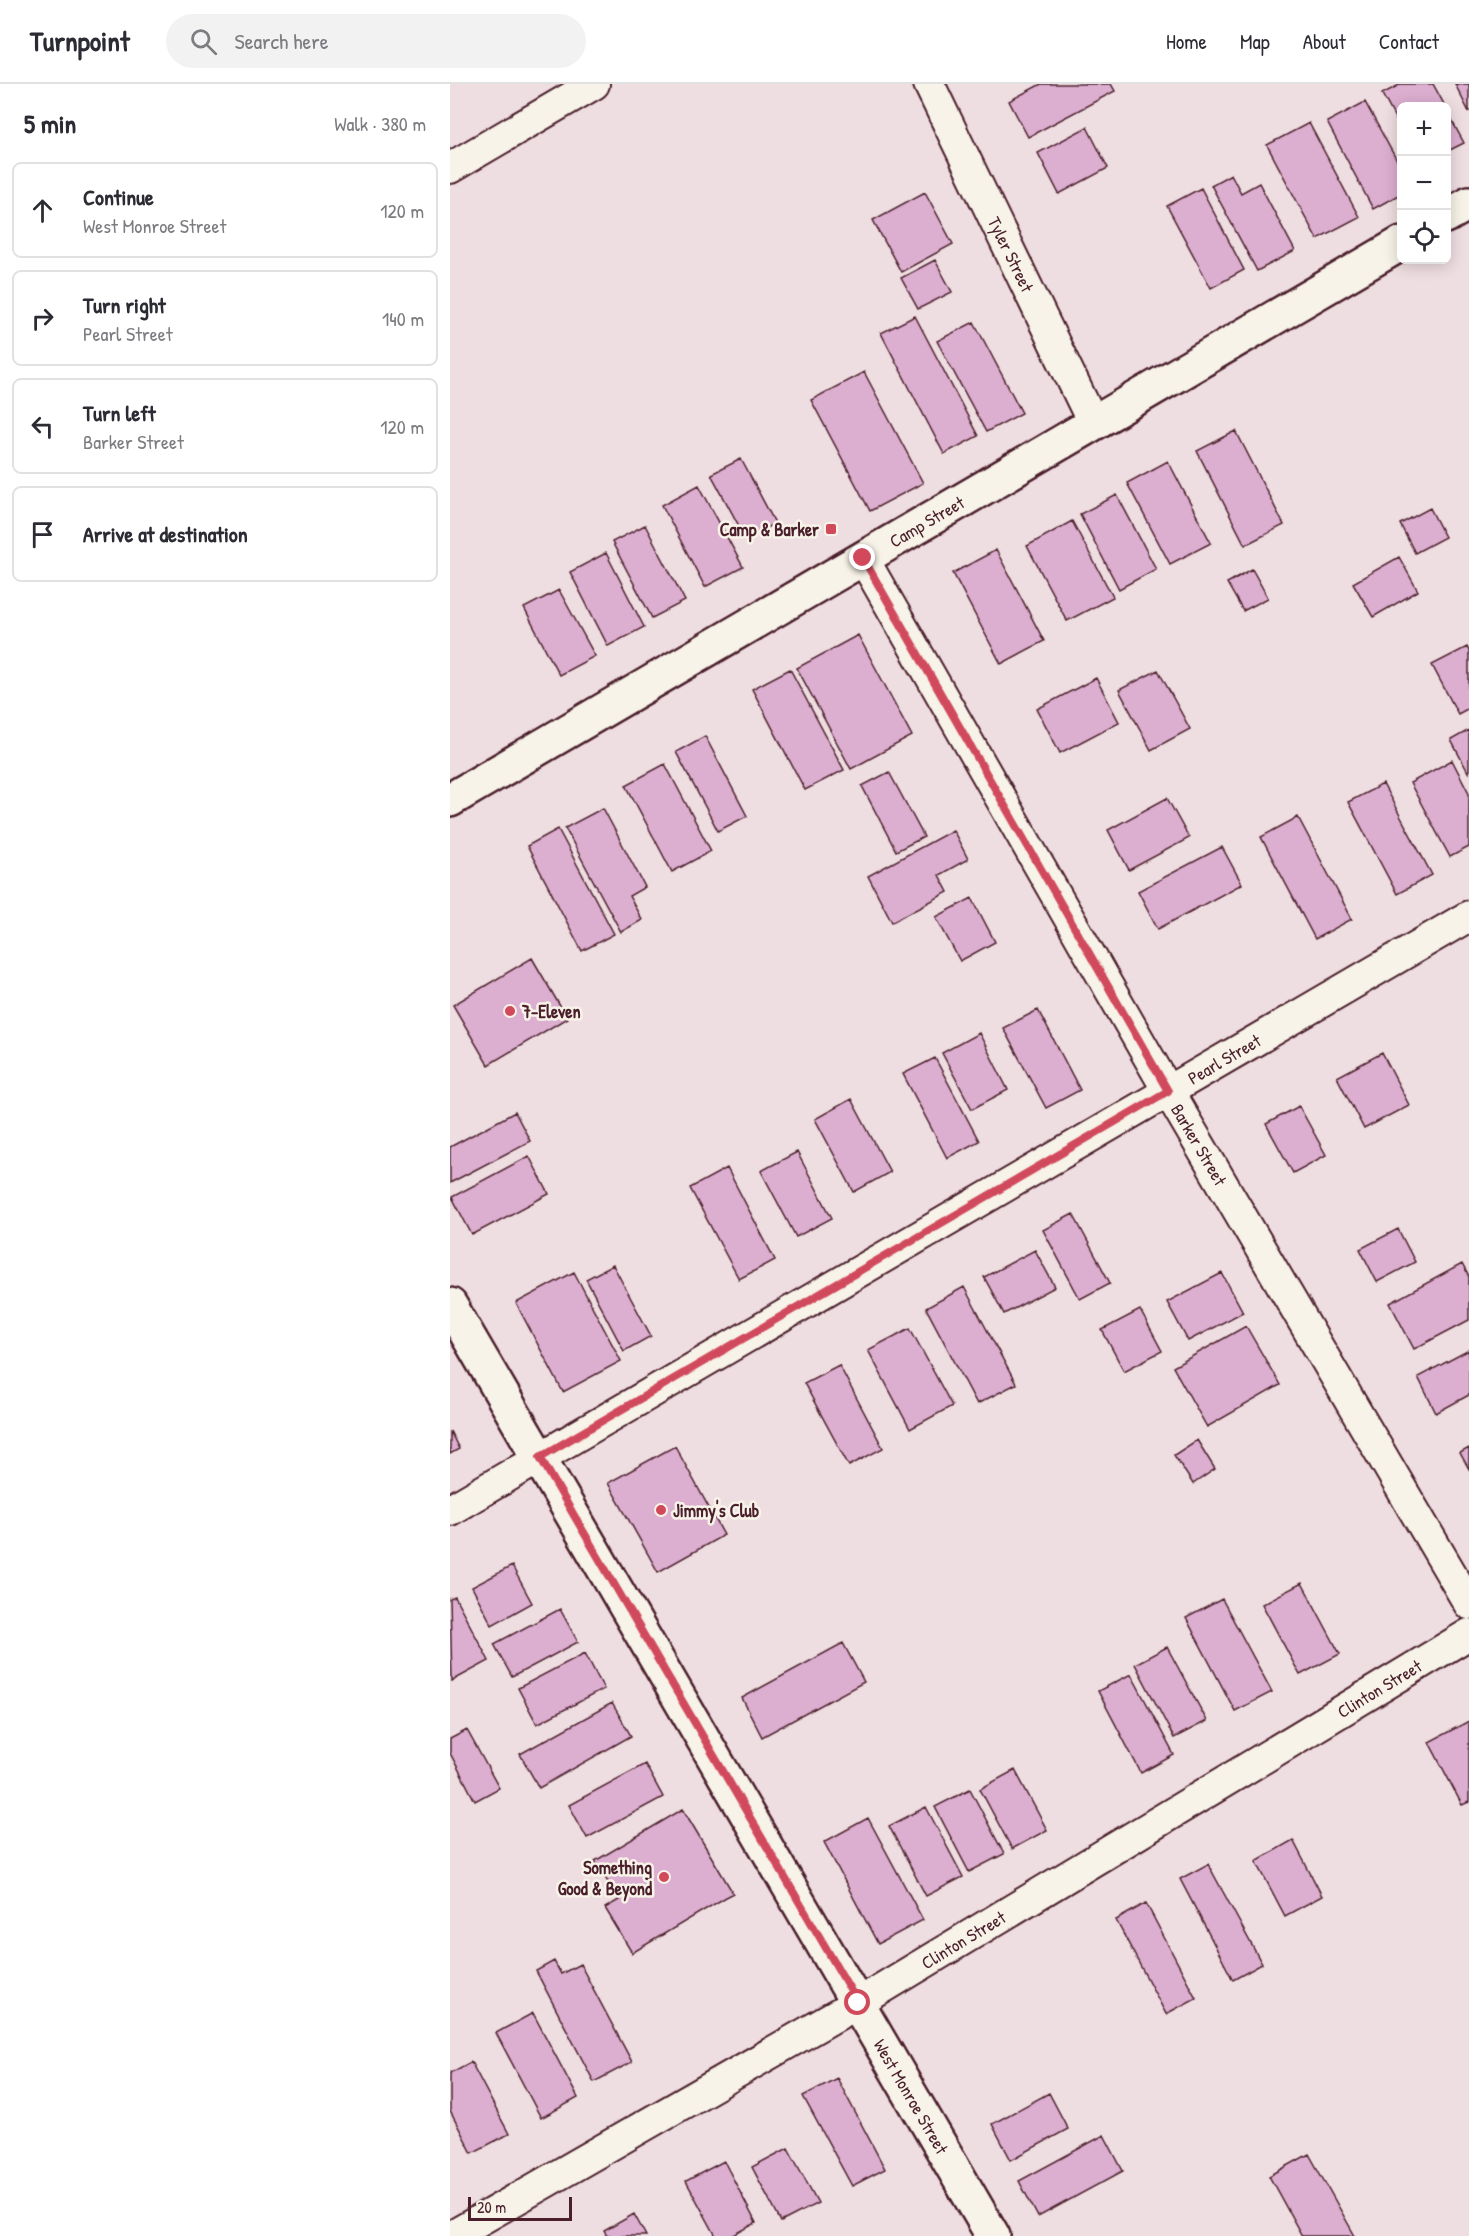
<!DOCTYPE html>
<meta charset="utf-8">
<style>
body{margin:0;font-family:"Patrick Hand",sans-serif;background:#f2f2f3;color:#2b2b33}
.controls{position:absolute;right:18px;top:18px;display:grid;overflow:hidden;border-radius:9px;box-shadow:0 3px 15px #0003}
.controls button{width:54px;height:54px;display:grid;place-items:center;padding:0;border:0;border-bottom:2px solid #e1e1e2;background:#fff;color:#2b2b33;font:30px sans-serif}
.scale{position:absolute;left:18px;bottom:15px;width:104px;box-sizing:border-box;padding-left:6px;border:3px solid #4a1f2b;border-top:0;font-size:16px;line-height:21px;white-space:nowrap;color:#4a1f2b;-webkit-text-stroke:4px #f7f3e8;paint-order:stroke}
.stop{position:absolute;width:18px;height:18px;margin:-14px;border:4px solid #d1495b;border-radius:50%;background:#fff}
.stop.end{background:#d1495b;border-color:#fff;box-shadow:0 2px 6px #0008}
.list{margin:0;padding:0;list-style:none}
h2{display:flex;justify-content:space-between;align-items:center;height:78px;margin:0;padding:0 24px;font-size:26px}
h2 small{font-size:20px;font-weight:400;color:#7c7c81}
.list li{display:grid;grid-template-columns:39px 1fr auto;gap:18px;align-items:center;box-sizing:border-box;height:96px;margin:0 12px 12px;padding:0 12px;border:2px solid #e1e1e2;border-radius:9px}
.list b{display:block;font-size:22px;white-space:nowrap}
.list p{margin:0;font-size:20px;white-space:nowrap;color:#7c7c81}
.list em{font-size:20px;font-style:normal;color:#7c7c81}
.icon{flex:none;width:33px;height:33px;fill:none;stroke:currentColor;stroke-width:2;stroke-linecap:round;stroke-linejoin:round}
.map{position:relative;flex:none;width:1019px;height:2152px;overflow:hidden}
header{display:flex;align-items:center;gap:36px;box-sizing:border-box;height:84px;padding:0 30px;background:#fff;border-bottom:2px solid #e1e1e2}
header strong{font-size:28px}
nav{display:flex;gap:33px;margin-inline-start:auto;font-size:21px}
.search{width:420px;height:54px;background:#f2f2f3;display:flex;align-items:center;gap:15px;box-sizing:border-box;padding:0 21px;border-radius:33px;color:#7c7c81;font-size:22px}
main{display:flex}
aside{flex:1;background:#fff}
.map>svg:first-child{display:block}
.building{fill:#dcaed0;stroke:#4a1f2b;stroke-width:1.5}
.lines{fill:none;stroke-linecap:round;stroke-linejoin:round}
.minor-casing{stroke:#4a1f2b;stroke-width:34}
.tertiary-casing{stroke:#4a1f2b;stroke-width:38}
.secondary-casing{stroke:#4a1f2b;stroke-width:38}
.minor{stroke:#f7f3e8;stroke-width:30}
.tertiary{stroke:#f7f3e8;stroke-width:33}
.secondary{stroke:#f7f3e8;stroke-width:33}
.route{stroke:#d1495b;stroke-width:8}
.poi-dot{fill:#d1495b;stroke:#f7f3e8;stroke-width:2}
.labels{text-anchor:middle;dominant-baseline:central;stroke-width:5;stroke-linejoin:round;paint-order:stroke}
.street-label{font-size:18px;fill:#4a1f2b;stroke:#f7f3e8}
.poi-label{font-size:18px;font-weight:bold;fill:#4a1f2b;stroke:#f7f3e8;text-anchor:end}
</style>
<header>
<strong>Turnpoint</strong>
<div class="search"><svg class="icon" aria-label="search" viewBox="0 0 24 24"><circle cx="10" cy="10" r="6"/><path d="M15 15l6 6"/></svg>Search here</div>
<nav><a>Home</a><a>Map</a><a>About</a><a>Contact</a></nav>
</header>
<main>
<aside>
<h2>5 min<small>Walk · 380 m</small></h2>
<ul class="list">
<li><svg class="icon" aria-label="ahead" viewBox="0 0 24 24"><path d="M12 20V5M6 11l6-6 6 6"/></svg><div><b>Continue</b><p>West Monroe Street</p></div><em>120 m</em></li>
<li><svg class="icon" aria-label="right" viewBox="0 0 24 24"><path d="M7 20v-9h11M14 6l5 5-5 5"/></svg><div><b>Turn right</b><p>Pearl Street</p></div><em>140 m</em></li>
<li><svg class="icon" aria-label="left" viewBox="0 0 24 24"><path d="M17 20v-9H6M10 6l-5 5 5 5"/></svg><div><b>Turn left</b><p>Barker Street</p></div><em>120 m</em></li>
<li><svg class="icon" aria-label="arrive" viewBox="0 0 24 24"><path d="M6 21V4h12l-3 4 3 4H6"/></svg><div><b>Arrive at destination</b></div></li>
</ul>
</aside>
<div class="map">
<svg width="1019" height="2152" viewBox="0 0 1019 2152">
<rect width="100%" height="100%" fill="#efdee1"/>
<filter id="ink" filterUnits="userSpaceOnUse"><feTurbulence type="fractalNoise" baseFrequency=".0167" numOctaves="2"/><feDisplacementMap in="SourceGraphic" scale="12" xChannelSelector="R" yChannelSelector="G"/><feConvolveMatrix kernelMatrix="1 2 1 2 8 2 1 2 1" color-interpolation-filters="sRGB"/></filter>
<g filter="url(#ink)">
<path class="building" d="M 591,0 L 661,0 L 665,7 L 578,53 L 559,17 Z
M 951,0 L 983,0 L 995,22 L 952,22 L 952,47 L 932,10 Z
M 1005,0 L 1019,0 L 1019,28 Z
M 915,18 L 952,86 L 952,109 L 923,125 L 877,38 Z
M 996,26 L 1014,59 L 996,68 Z
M 859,39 L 909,133 L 867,155 L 817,61 Z
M 637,43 L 658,84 L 609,110 L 588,69 Z
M 781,90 L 791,109 L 809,99 L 845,167 L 807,187 L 761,101 Z
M 751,104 L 794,186 L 761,204 L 717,122 Z
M 475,108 L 503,160 L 451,188 L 423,136 Z
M 485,176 L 502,208 L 468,225 L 451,194 Z
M 465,232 L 528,352 L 494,370 L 431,249 Z
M 524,238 L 572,329 L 536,348 L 487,257 Z
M 414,288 L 473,399 L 420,427 L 361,316 Z
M 786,347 L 834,441 L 795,461 L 747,367 Z
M 291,375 L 325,439 L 296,455 L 261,390 Z
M 718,377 L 761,459 L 720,480 L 677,399 Z
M 249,401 L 293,483 L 255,503 L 212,421 Z
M 667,411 L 706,485 L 669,505 L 630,430 Z
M 980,424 L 995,453 L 965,469 L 950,440 Z
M 622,437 L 663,513 L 617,537 L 577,462 Z
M 195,441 L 235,517 L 202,534 L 162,458 Z
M 546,466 L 594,557 L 551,580 L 503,489 Z
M 156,469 L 194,543 L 158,562 L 120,488 Z
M 949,473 L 968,507 L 923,533 L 903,499 Z
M 802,485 L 818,514 L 793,527 L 777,499 Z
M 109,506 L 145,572 L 109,591 L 74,524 Z
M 408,551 L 462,652 L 401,685 L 347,584 Z
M 1017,563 L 1019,567 L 1019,624 L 1008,630 L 982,581 Z
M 340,585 L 394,686 L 355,706 L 302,605 Z
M 708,586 L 740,645 L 701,666 L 669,606 Z
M 646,594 L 669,638 L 610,669 L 587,625 Z
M 1019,646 L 1019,690 L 1001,656 Z
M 255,652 L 297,732 L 268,747 L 226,668 Z
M 1002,676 L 1019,709 L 1019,763 L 1000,773 L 960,699 Z
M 215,680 L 261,767 L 222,788 L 176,701 Z
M 439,688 L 474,753 L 446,767 L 412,702 Z
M 933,700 L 982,791 L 947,810 L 898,718 Z
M 717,714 L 739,754 L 679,786 L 658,746 Z
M 153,724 L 195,803 L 179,812 L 192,836 L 171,848 L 115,744 Z
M 848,733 L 902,835 L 865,855 L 811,753 Z
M 108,745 L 164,850 L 132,867 L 77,762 Z
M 503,746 L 518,775 L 489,791 L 498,808 L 442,838 L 418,792 Z
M 772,763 L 792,800 L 708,845 L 688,807 Z
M 522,814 L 545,858 L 510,877 L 486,833 Z
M 82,874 L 117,934 L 38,981 L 3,921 Z
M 588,926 L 630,1006 L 596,1024 L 553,944 Z
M 529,949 L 558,1006 L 522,1025 L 492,969 Z
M 932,969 L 959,1021 L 914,1045 L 887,993 Z
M 485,974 L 529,1057 L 497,1074 L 453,990 Z
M 401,1015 L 440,1088 L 404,1108 L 365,1035 Z
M 849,1022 L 876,1071 L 843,1089 L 816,1040 Z
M 65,1028 L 80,1057 L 0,1099 L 0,1063 Z
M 347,1068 L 382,1134 L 346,1153 L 311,1087 Z
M 79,1072 L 99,1110 L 22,1151 L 2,1113 Z
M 277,1084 L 325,1176 L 289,1195 L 240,1104 Z
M 623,1130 L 660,1199 L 630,1215 L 593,1146 Z
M 948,1145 L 965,1178 L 927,1198 L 910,1165 Z
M 585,1166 L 605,1203 L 554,1230 L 534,1193 Z
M 1012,1180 L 1019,1193 L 1019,1236 L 964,1265 L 940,1219 Z
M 163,1181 L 201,1252 L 174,1267 L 136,1195 Z
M 124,1188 L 171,1277 L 113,1308 L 66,1219 Z
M 772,1189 L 793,1228 L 738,1257 L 717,1218 Z
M 514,1203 L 566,1300 L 527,1320 L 476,1224 Z
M 690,1226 L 712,1267 L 674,1287 L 652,1246 Z
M 796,1242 L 830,1301 L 757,1343 L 723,1283 Z
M 460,1244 L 502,1322 L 460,1345 L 418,1266 Z
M 1019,1266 L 1019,1311 L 986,1329 L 968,1293 Z
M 389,1281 L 433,1364 L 399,1382 L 354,1299 Z
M 0,1347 L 9,1365 L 0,1370 Z
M 747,1356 L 765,1385 L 743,1400 L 724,1371 Z
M 225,1362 L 274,1451 L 208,1488 L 158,1399 Z
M 1019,1364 L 1019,1385 L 1010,1369 Z
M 62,1482 L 82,1519 L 42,1541 L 22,1503 Z
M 852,1499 L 890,1570 L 850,1591 L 812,1520 Z
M 5,1513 L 39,1577 L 2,1597 L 0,1515 Z
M 772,1515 L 822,1608 L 785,1627 L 736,1534 Z
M 110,1525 L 128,1558 L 62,1593 L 44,1560 Z
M 393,1559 L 414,1598 L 312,1653 L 292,1614 Z
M 717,1563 L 757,1637 L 724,1654 L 685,1580 Z
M 135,1569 L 154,1605 L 87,1640 L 68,1604 Z
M 681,1590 L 724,1671 L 691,1689 L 648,1607 Z
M 162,1619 L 181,1652 L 89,1704 L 70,1670 Z
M 1019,1637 L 1019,1718 L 1012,1721 L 979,1658 Z
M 17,1646 L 49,1704 L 25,1717 L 0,1669 L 0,1655 Z
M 195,1680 L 213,1713 L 137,1754 L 119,1721 Z
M 565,1686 L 597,1746 L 562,1765 L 530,1705 Z
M 520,1705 L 554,1770 L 519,1788 L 485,1723 Z
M 476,1723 L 513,1793 L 476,1812 L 439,1742 Z
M 233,1725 L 283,1809 L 182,1869 L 155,1824 L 169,1816 L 145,1777 Z
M 418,1734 L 473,1836 L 428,1860 L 374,1758 Z
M 843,1756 L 872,1812 L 835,1832 L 806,1777 Z
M 758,1780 L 812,1880 L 783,1896 L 730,1795 Z
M 696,1819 L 746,1914 L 716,1930 L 666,1836 Z
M 104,1877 L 111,1890 L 130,1880 L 182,1978 L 144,1998 L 86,1887 Z
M 83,1929 L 128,2014 L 91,2034 L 46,1949 Z
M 21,1978 L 59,2050 L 22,2069 L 0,2027 L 0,1989 Z
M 387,1994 L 435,2085 L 402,2102 L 353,2012 Z
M 599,2009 L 618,2045 L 561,2076 L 542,2040 Z
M 654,2051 L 673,2087 L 588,2133 L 569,2097 Z
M 338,2064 L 368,2119 L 331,2138 L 302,2083 Z
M 859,2070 L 905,2152 L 852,2152 L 819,2092 Z
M 274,2077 L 306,2139 L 282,2152 L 266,2152 L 236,2097 Z
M 184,2130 L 196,2152 L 157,2152 L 154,2147 Z"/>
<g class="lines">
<g class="minor-casing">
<g id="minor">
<path id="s1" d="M 479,0 L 643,339"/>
<path d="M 0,84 L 144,0"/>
<path id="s2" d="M 413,474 L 718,1007 L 1019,1520"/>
<path id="s3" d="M 0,1426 L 1019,832"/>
<path id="s4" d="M 2,2152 L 408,1919 L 1019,1550"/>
</g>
</g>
<g class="tertiary-casing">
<g id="tertiary">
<path d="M 996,132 L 1019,119"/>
<path id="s5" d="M 0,716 L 952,159"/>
</g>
</g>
<g class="secondary-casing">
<g id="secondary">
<path id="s6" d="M 0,1221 L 543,2152"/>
</g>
</g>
<use href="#minor" class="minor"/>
<use href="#tertiary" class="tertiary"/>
<use href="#secondary" class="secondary"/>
</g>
</g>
<g class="lines" filter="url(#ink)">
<path class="route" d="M 408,1919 L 90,1373 L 718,1007 L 413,474"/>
</g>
<g class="poi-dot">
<rect x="375" y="439" width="12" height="12" rx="3"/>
<circle cx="60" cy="927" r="6"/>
<circle cx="211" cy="1426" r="6"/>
<circle cx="214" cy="1793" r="6"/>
</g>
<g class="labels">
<g class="street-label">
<text stroke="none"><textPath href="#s1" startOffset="189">Tyler Street</textPath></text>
<text stroke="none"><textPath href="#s5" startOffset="552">Camp Street</textPath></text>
<text stroke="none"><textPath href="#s3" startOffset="896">Pearl Street</textPath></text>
<text stroke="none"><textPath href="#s2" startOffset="676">Barker Street</textPath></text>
<text stroke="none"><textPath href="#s4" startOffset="1077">Clinton Street</textPath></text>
<text stroke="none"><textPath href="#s4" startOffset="591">Clinton Street</textPath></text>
<text stroke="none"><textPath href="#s6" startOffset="916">West Monroe Street</textPath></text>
</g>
<g class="poi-label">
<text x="369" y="445">Camp &amp; Barker</text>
<text x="72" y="927" text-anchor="start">7-Eleven</text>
<text x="223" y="1426" text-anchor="start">Jimmy's Club</text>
<text x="202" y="1783">Something<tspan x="202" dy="21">Good &amp; Beyond</tspan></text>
</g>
</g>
</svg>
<div class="controls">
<button>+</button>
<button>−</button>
<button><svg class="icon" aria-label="locate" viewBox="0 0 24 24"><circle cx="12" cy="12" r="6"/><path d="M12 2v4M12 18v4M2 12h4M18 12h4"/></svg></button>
</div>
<div class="scale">20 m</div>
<div class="stop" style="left:408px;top:1919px"></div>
<div class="stop end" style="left:413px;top:474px"></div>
</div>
</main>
